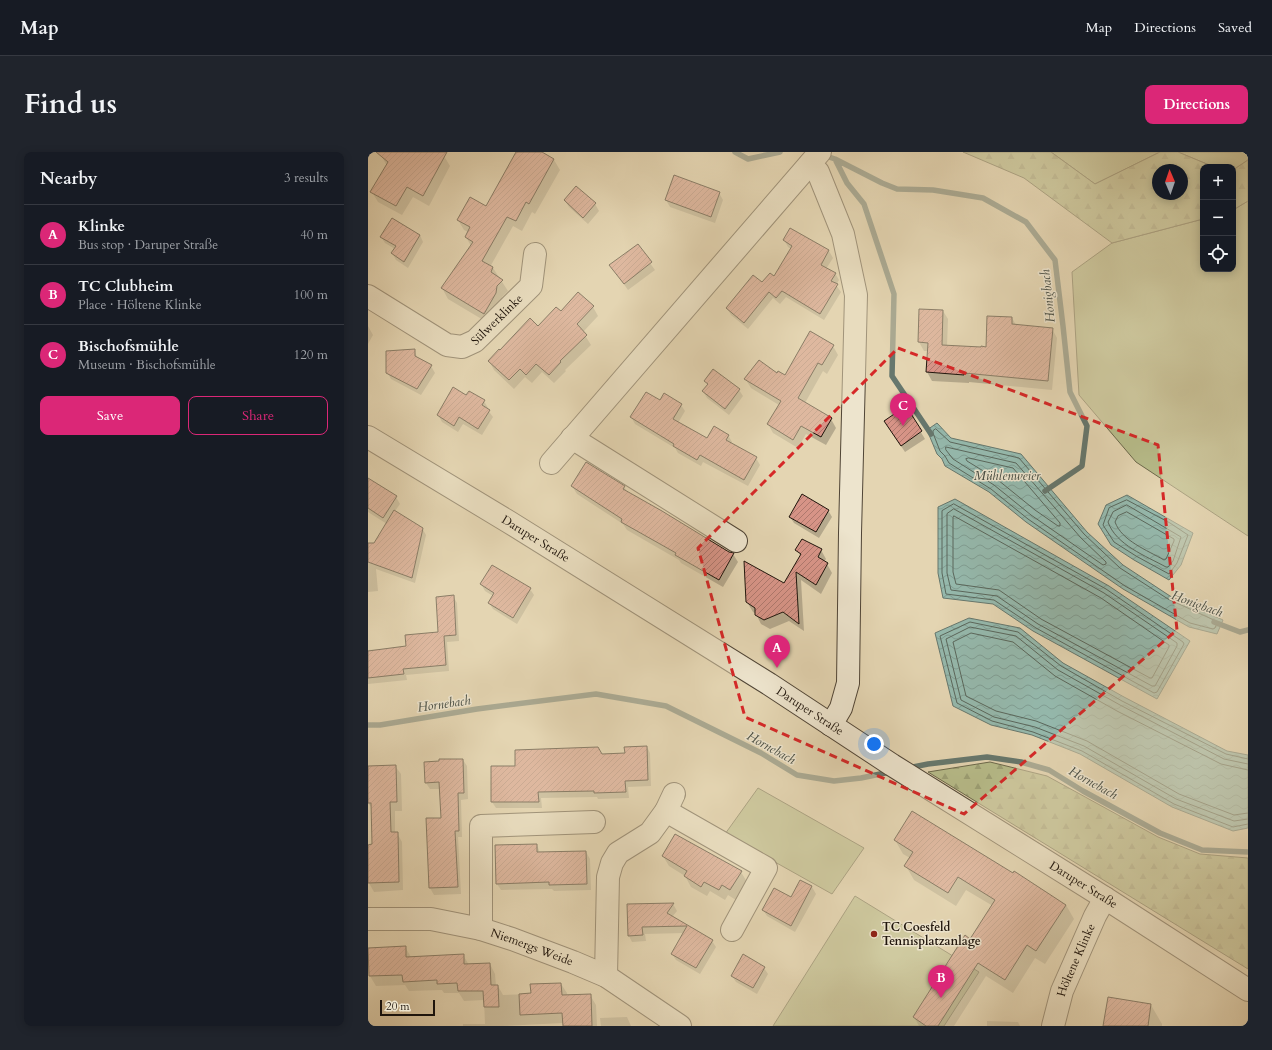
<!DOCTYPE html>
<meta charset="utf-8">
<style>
body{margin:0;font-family:Cardo,serif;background:#20242c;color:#f1f3f6}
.controls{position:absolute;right:12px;top:12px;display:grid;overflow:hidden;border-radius:8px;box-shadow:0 2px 10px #0003}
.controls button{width:36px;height:36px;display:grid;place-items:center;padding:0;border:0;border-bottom:1px solid #363941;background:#171b24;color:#f1f3f6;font:20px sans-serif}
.compass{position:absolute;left:784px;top:12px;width:36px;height:36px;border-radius:50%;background:#171b24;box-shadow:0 2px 10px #0003;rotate:358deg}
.scale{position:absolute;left:12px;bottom:10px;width:55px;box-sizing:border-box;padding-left:4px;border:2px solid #1f150c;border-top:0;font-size:11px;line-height:14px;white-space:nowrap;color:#1f150c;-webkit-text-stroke:3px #ede4cd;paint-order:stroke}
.you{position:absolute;left:506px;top:592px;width:14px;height:14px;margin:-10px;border:3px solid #fff;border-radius:50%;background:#1a73e8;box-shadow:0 0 0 6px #1a73e833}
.badge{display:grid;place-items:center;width:26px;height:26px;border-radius:50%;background:#db2777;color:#fff;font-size:13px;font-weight:700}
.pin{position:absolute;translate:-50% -33px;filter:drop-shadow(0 1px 2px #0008)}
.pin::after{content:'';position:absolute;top:21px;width:14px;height:12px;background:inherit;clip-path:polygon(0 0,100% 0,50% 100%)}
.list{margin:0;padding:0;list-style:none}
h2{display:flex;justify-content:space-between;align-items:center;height:52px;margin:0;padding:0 16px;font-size:17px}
h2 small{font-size:13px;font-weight:400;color:#9ea1a6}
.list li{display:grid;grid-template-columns:26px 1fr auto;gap:12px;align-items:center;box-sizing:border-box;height:60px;padding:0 16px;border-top:1px solid #363941}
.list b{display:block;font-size:15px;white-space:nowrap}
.list p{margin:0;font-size:13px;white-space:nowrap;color:#9ea1a6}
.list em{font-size:13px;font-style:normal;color:#9ea1a6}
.actions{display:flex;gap:8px;padding:12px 16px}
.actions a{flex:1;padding:9px 0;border:1px solid #db2777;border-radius:8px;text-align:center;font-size:14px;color:#db2777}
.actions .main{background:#db2777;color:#fff}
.icon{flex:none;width:22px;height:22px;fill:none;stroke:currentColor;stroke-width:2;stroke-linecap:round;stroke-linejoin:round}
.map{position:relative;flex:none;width:880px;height:874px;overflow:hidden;border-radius:8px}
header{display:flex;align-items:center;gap:24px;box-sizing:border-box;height:56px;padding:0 20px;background:#171b24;border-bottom:1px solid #363941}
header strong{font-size:19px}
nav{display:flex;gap:22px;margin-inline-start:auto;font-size:14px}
.intro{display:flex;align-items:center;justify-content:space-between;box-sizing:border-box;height:96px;padding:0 24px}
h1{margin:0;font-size:28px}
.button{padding:10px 18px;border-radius:8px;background:#db2777;color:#fff;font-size:14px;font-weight:700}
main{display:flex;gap:24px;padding:0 24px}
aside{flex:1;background:#171b24;border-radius:8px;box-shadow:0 2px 10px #0003}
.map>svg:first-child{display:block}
.green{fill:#b7bc8a;stroke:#6b684b}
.forest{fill:url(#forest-firs);stroke:#6b684b;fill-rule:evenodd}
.water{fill:url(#water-waves);stroke:#66776d}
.shadow{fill:#0003}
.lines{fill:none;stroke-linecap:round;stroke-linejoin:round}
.shore{stroke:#5a675c;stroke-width:1}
.stream{stroke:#66776d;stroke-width:5.5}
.building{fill:url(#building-hatch);stroke:#1f150c}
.minor-casing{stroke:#504536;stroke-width:24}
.minor{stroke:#ede4cd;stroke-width:22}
.marked{fill:none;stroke:#d62828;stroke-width:3;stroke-dasharray:8 5;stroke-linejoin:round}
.poi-dot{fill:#8f2418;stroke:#ede4cd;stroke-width:1.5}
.labels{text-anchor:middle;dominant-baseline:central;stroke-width:3;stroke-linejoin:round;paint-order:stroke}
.street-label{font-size:12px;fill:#1f150c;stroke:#ede4cd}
.poi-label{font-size:12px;font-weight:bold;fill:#1f150c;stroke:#ede4cd;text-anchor:start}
.water-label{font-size:13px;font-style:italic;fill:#484e44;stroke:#ede4cd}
</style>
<header>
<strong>Map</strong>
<nav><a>Map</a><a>Directions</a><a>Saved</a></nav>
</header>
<div class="intro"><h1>Find us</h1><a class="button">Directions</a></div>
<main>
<aside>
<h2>Nearby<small>3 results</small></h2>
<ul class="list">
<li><span class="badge">A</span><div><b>Klinke</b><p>Bus stop · Daruper Straße</p></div><em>40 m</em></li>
<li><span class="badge">B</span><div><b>TC Clubheim</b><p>Place · Höltene Klinke</p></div><em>100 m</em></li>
<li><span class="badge">C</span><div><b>Bischofsmühle</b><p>Museum · Bischofsmühle</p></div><em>120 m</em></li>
</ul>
<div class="actions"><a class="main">Save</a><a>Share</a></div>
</aside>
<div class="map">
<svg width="880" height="874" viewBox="0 0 880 874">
<defs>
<pattern id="forest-firs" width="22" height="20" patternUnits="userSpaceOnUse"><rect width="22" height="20" fill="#b7bc8a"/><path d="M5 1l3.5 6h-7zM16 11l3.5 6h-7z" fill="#9da176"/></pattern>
<pattern id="water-waves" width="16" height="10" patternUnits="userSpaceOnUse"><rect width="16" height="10" fill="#95b9ad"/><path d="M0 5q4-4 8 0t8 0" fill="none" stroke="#809e94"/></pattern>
<pattern id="building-hatch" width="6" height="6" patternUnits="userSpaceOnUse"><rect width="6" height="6" fill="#d79487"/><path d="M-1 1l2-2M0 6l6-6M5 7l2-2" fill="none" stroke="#ae786d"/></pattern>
</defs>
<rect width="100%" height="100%" fill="#e4d5b2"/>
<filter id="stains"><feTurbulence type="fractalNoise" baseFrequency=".005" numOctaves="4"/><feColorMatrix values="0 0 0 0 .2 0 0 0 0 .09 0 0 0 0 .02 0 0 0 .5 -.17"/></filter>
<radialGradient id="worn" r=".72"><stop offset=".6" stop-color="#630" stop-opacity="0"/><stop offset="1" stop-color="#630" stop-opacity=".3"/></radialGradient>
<path class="green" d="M 683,0 L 792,0 L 727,32 Z
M 810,0 L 880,0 L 880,8 L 865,18 L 865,15 L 846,15 Z
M 880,49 L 880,384 L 768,310 L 711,243 L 704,120 L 744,91 L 835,67 L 835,117 L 865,117 L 865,58 Z
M 390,636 L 496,696 L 464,742 L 357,682 Z
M 487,744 L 611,820 L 576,874 L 405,874 Z"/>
<path class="forest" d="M 595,0 L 683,0 L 727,32 L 792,0 L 810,0 L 846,15 L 835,15 L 835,67 L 744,91 L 656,26 ZM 790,18 L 814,18 L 814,42 L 790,42 Z
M 880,8 L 880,49 L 865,58 L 865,18 Z
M 622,610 L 679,624 L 790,685 L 832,702 L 880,706 L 880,817 L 560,620 Z"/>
<path class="water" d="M 569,271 L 583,286 L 653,302 L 719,380 L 755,413 L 802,444 L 855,468 L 849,482 L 821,475 L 755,437 L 658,370 L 621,340 L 577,314 L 574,307 L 569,302 L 559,278 Z
M 759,343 L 825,381 L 813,413 L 801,428 L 766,408 L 743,393 L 730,372 L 738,353 Z
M 587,347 L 741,434 L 822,489 L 789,547 L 665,479 L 625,452 L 575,446 L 570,421 L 570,355 Z
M 601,466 L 652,476 L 695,511 L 756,545 L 859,599 L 880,603 L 880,676 L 865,679 L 804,655 L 712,602 L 664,583 L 623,573 L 585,554 L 567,481 Z"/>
<path class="shadow" d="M 13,0 L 69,0 L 76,4 L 82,14 L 61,54 L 45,45 L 34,63 L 10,50 L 4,40 L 19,14 L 13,3 Z
M 150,0 L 172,0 L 186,8 L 192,18 L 167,62 L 164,60 L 154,79 L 145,74 L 122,115 L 125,116 L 140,139 L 134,145 L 133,152 L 122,172 L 80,147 L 74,136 L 103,94 L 98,85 L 100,80 L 96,78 L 90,68 L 118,56 Z
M 351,41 L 355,48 L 347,71 L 302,55 L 298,48 Z
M 197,49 L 227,52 L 231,59 L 220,72 L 201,55 Z
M 423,77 L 461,99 L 465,106 L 458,117 L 467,121 L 471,128 L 468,133 L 473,140 L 456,168 L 418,145 L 412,152 L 405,146 L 380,177 L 363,163 L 359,156 L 394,132 L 407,126 L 424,98 L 420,95 L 416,88 Z
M 52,83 L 55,90 L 40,116 L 28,108 L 24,101 L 27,97 L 17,91 L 13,85 Z
M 269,93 L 287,118 L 260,138 L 243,114 Z
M 225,155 L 230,164 L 215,180 L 223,193 L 197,218 L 198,219 L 186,231 L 174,220 L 164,231 L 157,225 L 146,237 L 126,218 L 121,209 L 132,199 L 193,160 Z
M 575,159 L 580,167 L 579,194 L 619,196 L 644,166 L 648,173 L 684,177 L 689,186 L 684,238 L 601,230 L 601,231 L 564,229 L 559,220 L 561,199 L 556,199 L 551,190 Z
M 0,174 L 5,183 L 0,192 Z
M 465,194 L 470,203 L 459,222 L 455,219 L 437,251 L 463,267 L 468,276 L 458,293 L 438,282 L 430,296 L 405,281 L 400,272 L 411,253 L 383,236 L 378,228 L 417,224 Z
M 46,198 L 50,207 L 63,214 L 67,221 L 53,243 L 23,227 L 19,220 Z
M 337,229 L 371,238 L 375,244 L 361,263 L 339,246 L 335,239 L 340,233 Z
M 99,244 L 116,249 L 120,256 L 119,257 L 125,265 L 114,283 L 95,272 L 90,280 L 74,270 L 70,263 Z
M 292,249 L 313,253 L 317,259 L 310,271 L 340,288 L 360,283 L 364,290 L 363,292 L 388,306 L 392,313 L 380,334 L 335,310 L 333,314 L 310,301 L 307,296 L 267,272 L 263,265 Z
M 538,256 L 557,287 L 537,300 L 521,276 Z
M 0,327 L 28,345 L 32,352 L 27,359 L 54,376 L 58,383 L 47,431 L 8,417 L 10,439 L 0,440 L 0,392 L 6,393 L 19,372 L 0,360 Z
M 204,334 L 256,334 L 259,340 L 361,401 L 365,402 L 370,410 L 355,435 L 313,411 L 311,408 L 259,378 L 255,372 L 209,342 Z
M 460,358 L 464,365 L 451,386 L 426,371 L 422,365 Z
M 429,398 L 453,398 L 458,407 L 456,410 L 459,412 L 464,421 L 453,442 L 433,428 L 436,479 L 421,469 L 402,477 L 393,472 L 388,462 L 385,460 L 379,450 L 416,432 L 433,405 Z
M 113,432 L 162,437 L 166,443 L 149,472 L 125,457 L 121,451 L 125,444 L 117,439 Z
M 85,444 L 89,451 L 91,489 L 79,490 L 81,519 L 38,523 L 39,528 L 0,532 L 0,498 L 39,495 L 71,481 Z
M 279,595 L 282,601 L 283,634 L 260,635 L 261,646 L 230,647 L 229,645 L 173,646 L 174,656 L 128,656 L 124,650 L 124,615 L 148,615 L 233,603 L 258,602 Z
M 95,608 L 99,614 L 100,647 L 93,648 L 94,685 L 90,685 L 93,742 L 66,743 L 62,736 L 60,667 L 74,667 L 73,637 L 62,637 L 58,631 L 72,610 Z
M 27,614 L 33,622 L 34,659 L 27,659 L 27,681 L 29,681 L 34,690 L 35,738 L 6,740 L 1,731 L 0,694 L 5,693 L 4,656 L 0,651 L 0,615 Z
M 527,688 L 698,753 L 706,767 L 677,812 L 667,806 L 645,841 L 618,824 L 586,874 L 551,874 L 546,865 L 603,788 L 625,754 L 598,738 L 588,754 L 546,728 L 538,714 L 542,706 L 535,702 Z
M 169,693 L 172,701 L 218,700 L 222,707 L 223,738 L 186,739 L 184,737 L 133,738 L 129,732 Z
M 295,704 L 373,720 L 379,730 L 368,748 L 360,743 L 357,748 L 342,739 L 339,744 L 323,735 L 317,724 L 301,714 Z
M 433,729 L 444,735 L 448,742 L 427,780 L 399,764 L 395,758 L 423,746 Z
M 305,752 L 309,759 L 304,765 L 344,789 L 348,795 L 332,822 L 308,808 L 304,802 L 316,781 L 277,782 L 278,789 L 264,790 L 261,784 L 260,753 Z
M 37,795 L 43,805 L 95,803 L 101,813 L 122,812 L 127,822 L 128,834 L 130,834 L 135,843 L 164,842 L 193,832 L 199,841 L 199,844 L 222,843 L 228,853 L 229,874 L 196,874 L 195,871 L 135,874 L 95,874 L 95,872 L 117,872 L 116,848 L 96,849 L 91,841 L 76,841 L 74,838 L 41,839 L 37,833 L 8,834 L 2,824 Z
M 396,816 L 400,822 L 389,842 L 368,830 L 364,824 Z
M 783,853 L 794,872 L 794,874 L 736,874 Z
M 259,865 L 263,874 L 233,874 L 232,866 Z
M 619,869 L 650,870 L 652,874 L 619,874 Z"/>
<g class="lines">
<path class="shore" d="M 568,277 L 582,290 L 651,306 L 716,382 L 752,416 L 800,447 L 848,469 L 849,471 L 847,476 L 845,477 L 822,471 L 757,434 L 660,367 L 623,337 L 581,311 L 577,304 L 572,299 L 565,281 L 565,279 Z
M 578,295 L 648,311 L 713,386 L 738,410 L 738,412 L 735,413 L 663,363 L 626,333 L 585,307 L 578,298 Z
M 601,306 L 645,316 L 692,371 L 692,374 L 690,374 L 667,358 L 630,328 L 599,309 L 598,307 Z
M 759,348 L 802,371 L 820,383 L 809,411 L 801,422 L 768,404 L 746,390 L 735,373 L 741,356 Z
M 586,352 L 738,437 L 815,490 L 816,492 L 789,540 L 786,541 L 668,476 L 626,448 L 578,442 L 574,421 L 574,359 Z
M 759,353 L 813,385 L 805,409 L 800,415 L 798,415 C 778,404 748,393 740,370 L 745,360 Z
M 586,357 L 736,441 L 809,491 L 809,494 L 787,534 L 784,534 L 670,472 L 629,444 L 583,438 L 579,421 L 579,362 Z
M 759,360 L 806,387 L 806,389 L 798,407 L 796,408 C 779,398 754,389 747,370 L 750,364 Z
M 586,364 L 733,446 L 801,493 L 801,495 L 784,526 L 782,526 L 673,467 L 631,438 L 588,432 L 585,420 L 585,366 Z
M 880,607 L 858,602 L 754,549 L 693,514 L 650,480 L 602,470 L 572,484 L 589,551 L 624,569 L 665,580 L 714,599 L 806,652 L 865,675 L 880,672
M 880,612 L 856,607 L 752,553 L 690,518 L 648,484 L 602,475 L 578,487 L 593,548 L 626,565 L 667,575 L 716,594 L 808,647 L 866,669 L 880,667
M 880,618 L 853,612 L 749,559 L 687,524 L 645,490 L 603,481 L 585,490 L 598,544 L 628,559 L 668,569 L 719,589 L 811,642 L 866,663 L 880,661"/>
<path class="stream" d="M 367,0 L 380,7 L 412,0
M 455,3 L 467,7 L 479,31 L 496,52 L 526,142 L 524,224 L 563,282
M 467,7 L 514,31 L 529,37 L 565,38 L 615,46 L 658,70 L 687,108 L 695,174 L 702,240 L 719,274 L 714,314 L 677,339
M 846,470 L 872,480 L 880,478
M 0,573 L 12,573 L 109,557 L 228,542 L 298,554 L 393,601 L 429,623 L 466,629 L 493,626 L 522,620
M 540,616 L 560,612 L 619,605 L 653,610 L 681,618 L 715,639 L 792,681 L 834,698 L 880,700"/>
</g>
<path class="building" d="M 8,0 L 79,0 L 55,44 L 39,35 L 28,54 L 2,40 L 20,10 Z
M 148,0 L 174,0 L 186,7 L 161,52 L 158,50 L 148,69 L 139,65 L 114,109 L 125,115 L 123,120 L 135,128 L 129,134 L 128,141 L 116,162 L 73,136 L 105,90 L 97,85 L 102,75 L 89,68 L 102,45 L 118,54 Z
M 306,23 L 352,40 L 343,65 L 297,48 Z
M 208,34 L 228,51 L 215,66 L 196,48 Z
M 24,66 L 52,83 L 36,110 L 23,101 L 28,94 L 12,85 Z
M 422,76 L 461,98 L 453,113 L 468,121 L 463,129 L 470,132 L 452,162 L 414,139 L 408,146 L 401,140 L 376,171 L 358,156 L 385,123 L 394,130 L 402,121 L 406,124 L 424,94 L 415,88 Z
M 270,92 L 284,110 L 256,132 L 241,113 Z
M 210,140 L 226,154 L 209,172 L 219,183 L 192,209 L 193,210 L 181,223 L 168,212 L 158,223 L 152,217 L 141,228 L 120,209 L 131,197 L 132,198 L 162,166 L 170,174 L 188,155 L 193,159 Z
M 551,157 L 575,158 L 574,193 L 613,195 L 613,194 L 618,195 L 619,164 L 644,165 L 644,172 L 685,176 L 680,229 L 596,221 L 596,223 L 558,220 L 560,191 L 550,190 Z
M 442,179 L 466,193 L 454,213 L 450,211 L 430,246 L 464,266 L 453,285 L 433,274 L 425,288 L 399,272 L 413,249 L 376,227 L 391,208 L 409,221 L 410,219 L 417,223 Z
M 47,197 L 47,204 L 64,213 L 49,237 L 18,221 L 18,199 Z
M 345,217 L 372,237 L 357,257 L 334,239 L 340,232 L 336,229 Z
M 85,235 L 98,243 L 101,239 L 117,248 L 114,253 L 122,258 L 110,277 L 91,265 L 86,274 L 69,263 Z
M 278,240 L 292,248 L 296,241 L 314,252 L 305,267 L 339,286 L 346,274 L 361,283 L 358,288 L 389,305 L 376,328 L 332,303 L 329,308 L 305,294 L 306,292 L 262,265 Z
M 538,254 L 554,279 L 533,294 L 516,269 Z
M 218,310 L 257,334 L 255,337 L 294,359 L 361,400 L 366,401 L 351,428 L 307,403 L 308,401 L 253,370 L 254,367 L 203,334 Z
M 0,326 L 29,344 L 15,366 L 0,356 Z
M 434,342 L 461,358 L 448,380 L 421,365 Z
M 26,358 L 55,376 L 44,426 L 0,410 L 0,391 L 6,391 Z
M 434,387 L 454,397 L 450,405 L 460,411 L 448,433 L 428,420 L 431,472 L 415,460 L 396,468 L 387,463 L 387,456 L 378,450 L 376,409 L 416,431 L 433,402 L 427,398 Z
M 124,413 L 163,436 L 145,466 L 120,451 L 126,441 L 112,432 Z
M 86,443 L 88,483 L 76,484 L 78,513 L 35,517 L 36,522 L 0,526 L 0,499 L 38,494 L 37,483 L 70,480 L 68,445 Z
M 279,594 L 280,628 L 257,629 L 258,640 L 226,641 L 226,639 L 170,640 L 171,650 L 123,650 L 123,614 L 147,614 L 147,598 L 230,595 L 234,602 L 257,601 L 256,595 Z
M 71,607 L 95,607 L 96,641 L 90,641 L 91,679 L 87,679 L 90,735 L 61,736 L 58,666 L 73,666 L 71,630 L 57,631 L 56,610 L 71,609 Z
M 28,613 L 29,650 L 22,650 L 23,680 L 30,680 L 31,730 L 0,731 L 0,693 L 4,692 L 3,651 L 0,651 L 0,614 Z
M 544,659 L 645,721 L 646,719 L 698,753 L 668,799 L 659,793 L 637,828 L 610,811 L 570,874 L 558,874 L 545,865 L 597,783 L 602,787 L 627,748 L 590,725 L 580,741 L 536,714 L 545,700 L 526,688 Z
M 307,682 L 374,719 L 362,738 L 354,733 L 351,738 L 336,730 L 333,735 L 316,724 L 319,719 L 294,704 Z
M 169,692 L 169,700 L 218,699 L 219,732 L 181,733 L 181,730 L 128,732 L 127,693 Z
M 432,728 L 444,734 L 423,774 L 394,758 L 406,736 L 423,745 Z
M 306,751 L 299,761 L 345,788 L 328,816 L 303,802 L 319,774 L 274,775 L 275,783 L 260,784 L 259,752 Z
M 38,794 L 38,805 L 96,802 L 96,812 L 122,811 L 123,833 L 130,833 L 131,855 L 116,855 L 115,839 L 90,839 L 89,831 L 69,832 L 69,828 L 35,830 L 34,823 L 1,824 L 0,796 Z
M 375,802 L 397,815 L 385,836 L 363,824 Z
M 193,831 L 194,843 L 223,842 L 224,874 L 195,874 L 194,861 L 152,863 L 151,842 L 163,841 L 162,832 Z
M 740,845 L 783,852 L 780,874 L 735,874 Z"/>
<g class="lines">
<g class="minor-casing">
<g id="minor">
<path d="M 442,12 L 450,20 L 475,82 L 488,143 L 482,381 L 480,531 L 473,556 L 463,573"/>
<path id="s1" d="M 0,144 L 79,193 L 94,195 L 107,189 L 163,134 L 167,102"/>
<path id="s2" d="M 0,285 L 141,370 L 401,532 L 524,613 L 737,746 L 880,838"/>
<path d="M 204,286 L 368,389"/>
<path d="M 183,311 L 452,0"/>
<path d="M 298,659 L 398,716 L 364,778"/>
<path id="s3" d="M 0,767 L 63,767 L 113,777 L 144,787 L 205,810 L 238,824 L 312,874"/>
<path d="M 113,777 L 113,674 L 226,670"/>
<path d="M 238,824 L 240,725 L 244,711 L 250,701 L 282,681 L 298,659 L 306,642"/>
<path id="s4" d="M 685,874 L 694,839 L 727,764 L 737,746"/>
</g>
</g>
<use href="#minor" class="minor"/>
</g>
<path d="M0 0H880V874H0ZM 530,196 L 790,293 L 809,478 L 596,662 L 377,565 L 330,396 Z" fill="#e4d5b2" fill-opacity=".55" fill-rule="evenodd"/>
<path class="marked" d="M 530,196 L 790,293 L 809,478 L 596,662 L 377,565 L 330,396 Z"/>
<circle class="poi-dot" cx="506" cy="782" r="4"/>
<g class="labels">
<g class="street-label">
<text stroke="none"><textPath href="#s1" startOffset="153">Sülwerklinke</textPath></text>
<text stroke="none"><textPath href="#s2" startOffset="196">Daruper Straße</textPath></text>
<text stroke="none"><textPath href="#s2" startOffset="520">Daruper Straße</textPath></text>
<text stroke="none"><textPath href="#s2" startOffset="844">Daruper Straße</textPath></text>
<text stroke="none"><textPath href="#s3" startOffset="168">Niemergs Weide</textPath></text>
<text stroke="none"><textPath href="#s4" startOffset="70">Höltene Klinke</textPath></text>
</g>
<g class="poi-label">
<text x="514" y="775">TC Coesfeld<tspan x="514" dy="14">Tennisplatzanlage</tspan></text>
</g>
<g class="water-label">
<text transform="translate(680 144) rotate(-96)">Honigbach</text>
<text x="639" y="324">Mühlenweier</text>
<text transform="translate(829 452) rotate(20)">Honigbach</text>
<text transform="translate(76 552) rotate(-8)">Hornebach</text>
<text transform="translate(403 596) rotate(29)">Hornebach</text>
<text transform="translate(725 631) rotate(29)">Hornebach</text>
</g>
</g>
<rect width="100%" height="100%" filter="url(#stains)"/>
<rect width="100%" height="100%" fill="url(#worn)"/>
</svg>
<div class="controls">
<button>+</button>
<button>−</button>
<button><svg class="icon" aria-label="locate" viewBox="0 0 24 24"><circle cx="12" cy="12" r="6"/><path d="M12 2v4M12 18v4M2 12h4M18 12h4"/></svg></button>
</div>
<svg class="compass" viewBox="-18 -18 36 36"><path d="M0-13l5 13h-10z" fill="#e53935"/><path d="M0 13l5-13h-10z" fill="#9ea1a6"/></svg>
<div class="scale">20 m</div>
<div class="you"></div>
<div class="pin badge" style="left:409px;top:516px">A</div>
<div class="pin badge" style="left:573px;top:846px">B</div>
<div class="pin badge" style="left:535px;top:274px">C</div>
</div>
</main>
